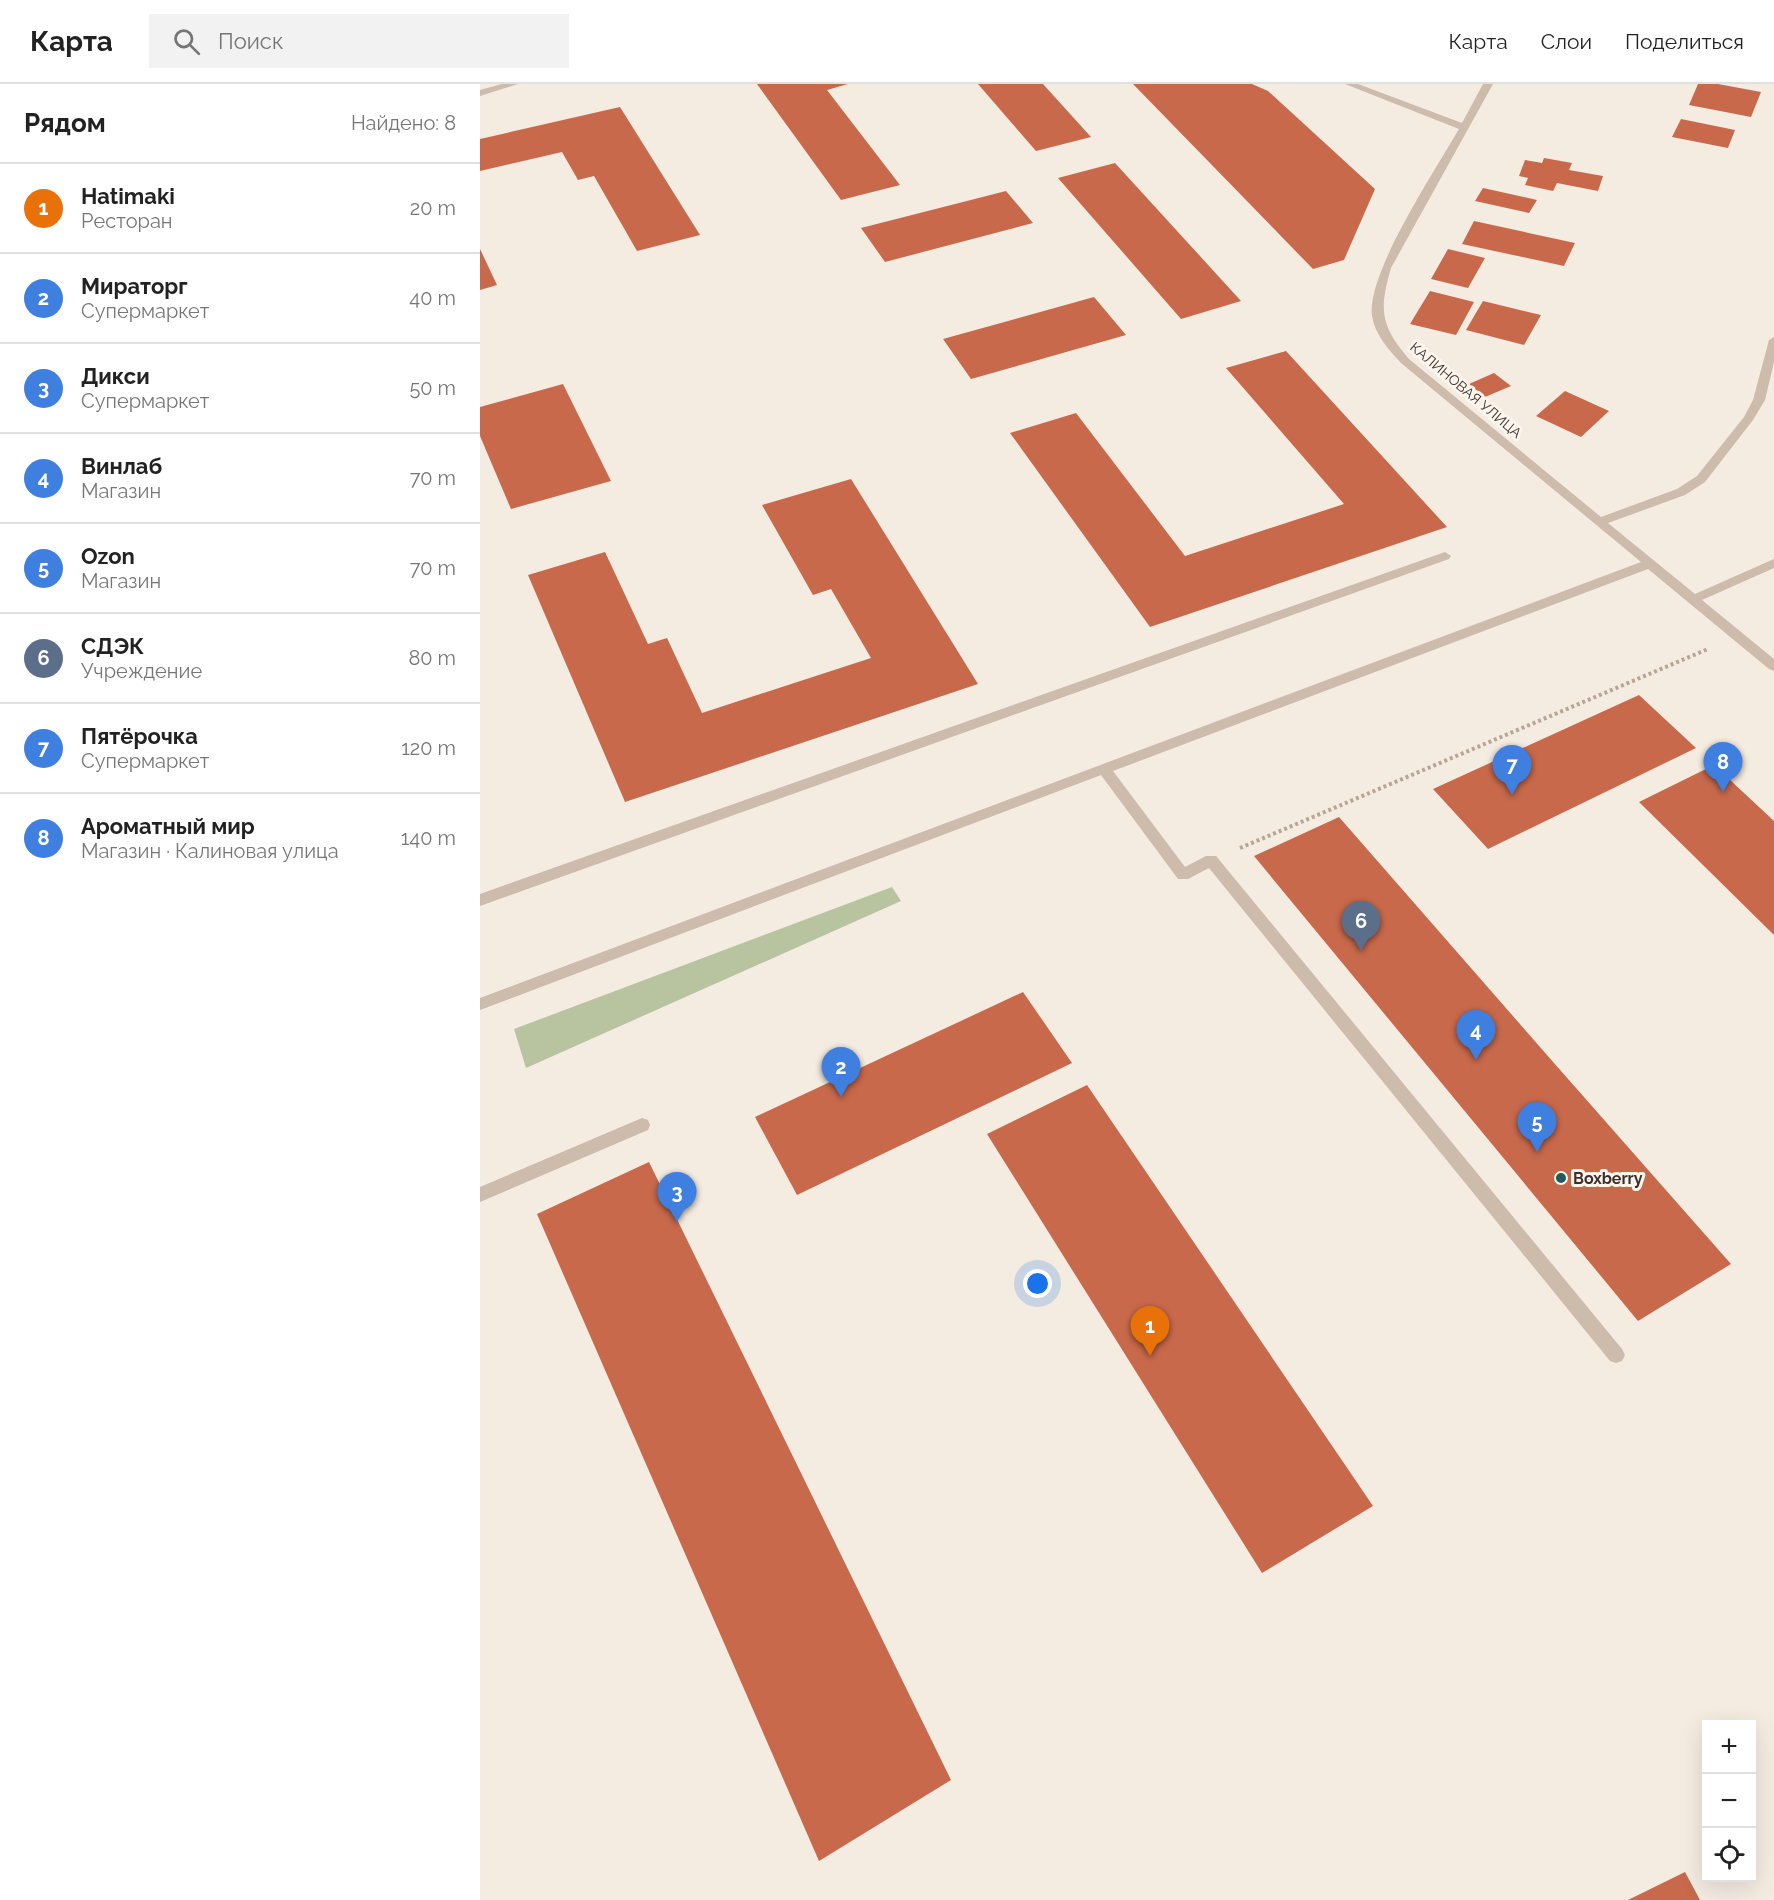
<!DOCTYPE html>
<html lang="ru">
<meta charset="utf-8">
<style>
body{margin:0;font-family:Raleway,sans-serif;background:#f2f2f2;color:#222}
.controls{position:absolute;right:18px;bottom:18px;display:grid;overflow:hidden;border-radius:0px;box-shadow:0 6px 24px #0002}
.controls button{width:54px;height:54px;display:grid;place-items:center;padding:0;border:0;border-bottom:2px solid #e0e0e0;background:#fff;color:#222;font:30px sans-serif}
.you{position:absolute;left:558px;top:1200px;width:21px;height:21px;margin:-15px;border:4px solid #fff;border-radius:50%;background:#1a73e8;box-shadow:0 0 0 9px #1a73e833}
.badge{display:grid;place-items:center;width:39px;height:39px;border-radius:50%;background:#0f766e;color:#fff;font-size:20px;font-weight:700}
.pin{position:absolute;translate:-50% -50px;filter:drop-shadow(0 2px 3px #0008)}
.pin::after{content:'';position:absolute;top:32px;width:21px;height:18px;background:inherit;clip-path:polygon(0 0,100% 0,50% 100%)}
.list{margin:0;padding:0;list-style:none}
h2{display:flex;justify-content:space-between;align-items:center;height:78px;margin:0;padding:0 24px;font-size:26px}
h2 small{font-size:20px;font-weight:400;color:#767676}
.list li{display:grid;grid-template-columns:39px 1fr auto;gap:18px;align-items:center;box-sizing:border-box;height:90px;padding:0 24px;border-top:2px solid #e0e0e0}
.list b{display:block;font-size:22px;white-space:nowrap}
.list p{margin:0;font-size:20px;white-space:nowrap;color:#767676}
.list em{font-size:20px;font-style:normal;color:#767676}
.icon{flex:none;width:33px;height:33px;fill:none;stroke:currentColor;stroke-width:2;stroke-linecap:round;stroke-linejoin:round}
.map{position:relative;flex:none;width:1294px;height:1816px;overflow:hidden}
header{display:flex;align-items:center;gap:36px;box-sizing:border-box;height:84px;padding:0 30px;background:#fff;border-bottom:2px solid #e0e0e0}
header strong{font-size:28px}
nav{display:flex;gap:33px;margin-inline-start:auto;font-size:21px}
.search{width:420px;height:54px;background:#f2f2f2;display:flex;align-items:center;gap:15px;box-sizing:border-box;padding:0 21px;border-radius:0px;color:#767676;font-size:22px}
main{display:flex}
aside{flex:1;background:#fff}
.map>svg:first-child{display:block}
.green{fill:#b8c4a0}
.building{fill:#c8694b}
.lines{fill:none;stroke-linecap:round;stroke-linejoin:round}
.path{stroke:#b9a596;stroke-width:4;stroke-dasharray:3 3;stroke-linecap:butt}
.minor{fill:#cdbbac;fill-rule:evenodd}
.poi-dot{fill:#1f5a5e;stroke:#fbf5ee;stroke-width:2}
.labels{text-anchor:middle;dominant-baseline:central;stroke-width:6;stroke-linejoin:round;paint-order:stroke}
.far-street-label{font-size:14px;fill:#3b302b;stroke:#fbf5ee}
.poi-label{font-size:16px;font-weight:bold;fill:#3b302b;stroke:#fbf5ee;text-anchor:start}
</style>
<header>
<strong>Карта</strong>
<div class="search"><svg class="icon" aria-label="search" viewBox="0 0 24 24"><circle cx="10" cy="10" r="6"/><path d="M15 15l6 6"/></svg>Поиск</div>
<nav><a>Карта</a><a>Слои</a><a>Поделиться</a></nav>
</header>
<main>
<aside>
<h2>Рядом<small>Найдено: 8</small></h2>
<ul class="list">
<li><span class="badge" style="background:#e8710a">1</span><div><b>Hatimaki</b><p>Ресторан</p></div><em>20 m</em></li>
<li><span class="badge" style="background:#3f7fe0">2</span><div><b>Мираторг</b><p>Супермаркет</p></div><em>40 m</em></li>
<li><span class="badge" style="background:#3f7fe0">3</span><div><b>Дикси</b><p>Супермаркет</p></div><em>50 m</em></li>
<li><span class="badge" style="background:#3f7fe0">4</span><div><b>Винлаб</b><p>Магазин</p></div><em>70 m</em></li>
<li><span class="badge" style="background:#3f7fe0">5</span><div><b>Ozon</b><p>Магазин</p></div><em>70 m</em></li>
<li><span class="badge" style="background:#5c6f8a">6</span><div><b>СДЭК</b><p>Учреждение</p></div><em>80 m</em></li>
<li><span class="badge" style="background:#3f7fe0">7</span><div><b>Пятёрочка</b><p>Супермаркет</p></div><em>120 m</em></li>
<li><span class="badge" style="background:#3f7fe0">8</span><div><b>Ароматный мир</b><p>Магазин · Калиновая улица</p></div><em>140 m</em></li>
</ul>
</aside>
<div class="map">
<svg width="1294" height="1816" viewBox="0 0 1294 1816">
<rect width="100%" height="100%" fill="#f4ebe1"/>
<path class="green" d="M 412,803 L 421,817 L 46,984 L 34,945 Z"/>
<path class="building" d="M 277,0 L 368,0 L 347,6 L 420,101 L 361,116 Z
M 498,0 L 563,0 L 611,53 L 556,67 Z
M 653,0 L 772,0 L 788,7 L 895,105 L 864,176 L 833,185 Z
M 1218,0 L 1238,0 L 1281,8 L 1271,33 L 1209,21 Z
M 140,23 L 220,151 L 157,167 L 114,92 L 98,96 L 82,68 L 0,87 L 0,55 Z
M 1201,35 L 1255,46 L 1248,64 L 1192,53 Z
M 1064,74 L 1092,79 L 1089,86 L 1123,92 L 1118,107 L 1077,99 L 1073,107 L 1045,101 L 1048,94 L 1039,92 L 1045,76 L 1062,79 Z
M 635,79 L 761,217 L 701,235 L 578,94 Z
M 1003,104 L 1057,116 L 1049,129 L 995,117 Z
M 526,107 L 553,139 L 405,178 L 381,144 Z
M 994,137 L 1095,159 L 1084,182 L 982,160 Z
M 0,165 L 17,201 L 0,206 Z
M 968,165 L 1005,174 L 988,204 L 951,195 Z
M 950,207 L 994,218 L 976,251 L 930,240 Z
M 614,213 L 646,251 L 491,295 L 463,255 Z
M 1003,217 L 1061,231 L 1044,261 L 986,246 Z
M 806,267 L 967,443 L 670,543 L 530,349 L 596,329 L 705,472 L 864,420 L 746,284 Z
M 1014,289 L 1031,302 L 1005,313 L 989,300 Z
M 83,300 L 131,397 L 31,425 L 0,352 L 0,323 Z
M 1085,307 L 1129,327 L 1101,353 L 1056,332 Z
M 371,395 L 498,600 L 145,718 L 48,491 L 125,468 L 168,560 L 187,554 L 222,629 L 391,574 L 351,505 L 333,511 L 282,421 Z
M 1159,611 L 1216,664 L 1008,765 L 953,705 Z
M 1234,681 L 1294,737 L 1294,851 L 1159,718 Z
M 859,733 L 1074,979 L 1251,1180 L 1158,1237 L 774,772 Z
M 543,908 L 592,979 L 317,1111 L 275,1033 Z
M 607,1001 L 893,1422 L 782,1489 L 507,1050 Z
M 169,1078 L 471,1696 L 339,1777 L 57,1130 Z
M 1205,1788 L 1220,1816 L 1148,1816 Z"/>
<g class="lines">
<path class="path" d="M 760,764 L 1228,565"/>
<path class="minor" d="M 22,0 L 38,0 L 0,12 L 0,6 Z
M 865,0 L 878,0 L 982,39 L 1003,0 L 1013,0 L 911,184 C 899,226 900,241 929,275 L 1121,433 L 1197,405 L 1217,392 L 1264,333 L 1273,316 L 1289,256 L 1294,253 L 1294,278 L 1285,316 L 1273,336 L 1225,398 L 1205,411 L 1128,439 L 1215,510 L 1294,475 L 1294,484 L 1222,516 L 1294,575 L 1294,587 L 1289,585 L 1168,485 L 633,687 L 705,783 L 726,772 L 736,772 L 1142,1265 L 1145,1271 L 1142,1277 L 1136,1279 L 1130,1277 L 729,784 L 708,795 L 698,795 L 621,691 L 0,926 L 0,914 L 1161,478 L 921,279 C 909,266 895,251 892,232 C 886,190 956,85 979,45 Z
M 965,468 L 971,472 L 969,475 L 0,822 L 0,810 Z
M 162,1034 L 168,1036 L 170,1041 L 168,1046 L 0,1118 L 0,1103 Z"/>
</g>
<circle class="poi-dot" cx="1081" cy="1094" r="6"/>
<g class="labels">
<g class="far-street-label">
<text transform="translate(986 306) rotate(40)">КАЛИНОВАЯ УЛИЦА</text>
</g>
<g class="poi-label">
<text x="1093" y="1094">Boxberry</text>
</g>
</g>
</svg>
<div class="controls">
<button>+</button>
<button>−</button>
<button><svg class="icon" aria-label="locate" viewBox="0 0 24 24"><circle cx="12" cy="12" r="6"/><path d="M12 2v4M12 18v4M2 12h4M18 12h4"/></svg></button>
</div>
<div class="you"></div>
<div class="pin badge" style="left:670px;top:1272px;background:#e8710a">1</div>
<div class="pin badge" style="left:361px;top:1013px;background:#3f7fe0">2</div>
<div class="pin badge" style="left:197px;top:1138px;background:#3f7fe0">3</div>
<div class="pin badge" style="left:996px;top:976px;background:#3f7fe0">4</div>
<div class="pin badge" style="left:1057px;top:1068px;background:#3f7fe0">5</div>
<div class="pin badge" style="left:881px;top:867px;background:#5c6f8a">6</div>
<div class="pin badge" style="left:1032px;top:711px;background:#3f7fe0">7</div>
<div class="pin badge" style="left:1243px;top:708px;background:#3f7fe0">8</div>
</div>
</main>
